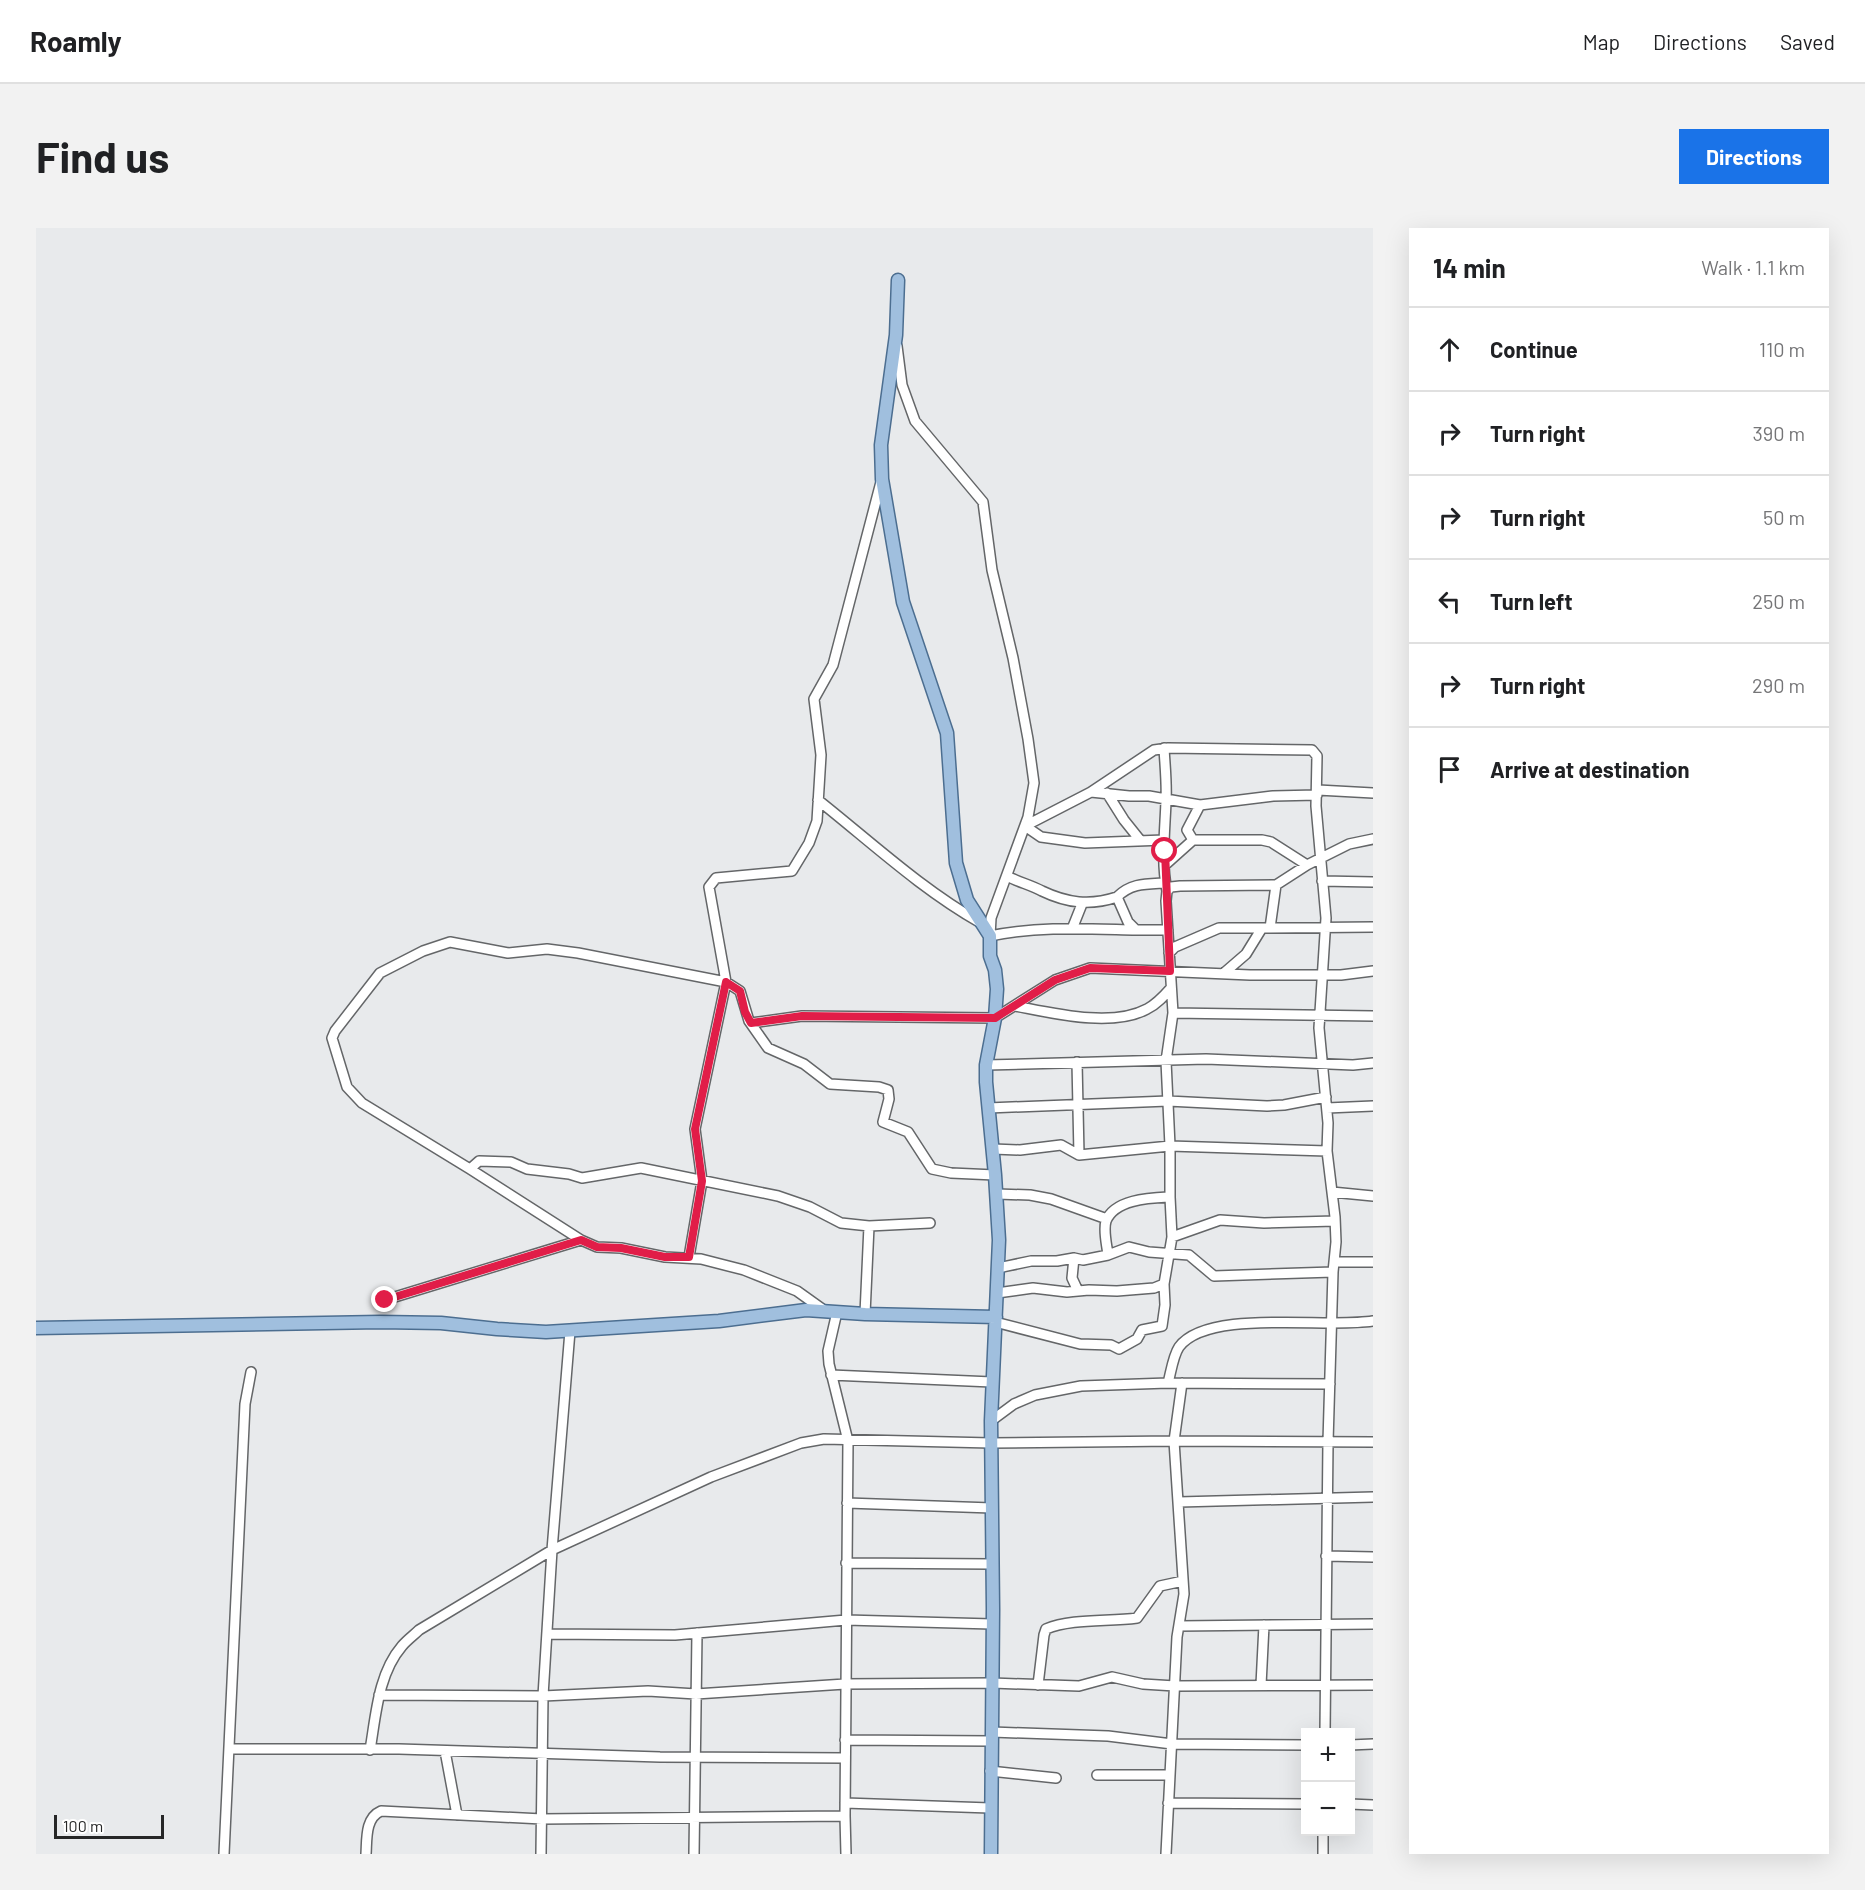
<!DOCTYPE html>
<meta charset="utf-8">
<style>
body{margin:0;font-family:Barlow,sans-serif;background:#f2f2f2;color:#202124}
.controls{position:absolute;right:18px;bottom:18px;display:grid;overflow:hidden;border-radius:0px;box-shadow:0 6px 24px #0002}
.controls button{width:54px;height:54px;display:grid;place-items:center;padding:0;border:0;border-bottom:2px solid #e0e0e0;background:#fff;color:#202124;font:30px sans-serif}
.scale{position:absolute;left:18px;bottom:15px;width:110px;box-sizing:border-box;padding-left:6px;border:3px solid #262727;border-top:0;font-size:16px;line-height:21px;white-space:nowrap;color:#262727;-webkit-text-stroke:4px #fff;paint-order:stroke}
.stop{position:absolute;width:18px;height:18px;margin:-14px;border:4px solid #e11d48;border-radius:50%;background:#fff}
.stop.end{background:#e11d48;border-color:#fff;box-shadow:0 2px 6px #0008}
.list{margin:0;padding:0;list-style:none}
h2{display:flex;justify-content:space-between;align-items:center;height:78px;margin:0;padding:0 24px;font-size:26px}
h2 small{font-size:20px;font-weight:400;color:#757577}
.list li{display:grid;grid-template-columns:39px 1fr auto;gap:18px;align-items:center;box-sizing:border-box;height:84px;padding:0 24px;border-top:2px solid #e0e0e0}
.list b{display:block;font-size:22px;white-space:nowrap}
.list em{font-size:20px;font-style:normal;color:#757577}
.icon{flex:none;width:33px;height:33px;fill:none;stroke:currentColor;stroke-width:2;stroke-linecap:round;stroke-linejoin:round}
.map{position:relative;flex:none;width:1337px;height:1626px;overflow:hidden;border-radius:0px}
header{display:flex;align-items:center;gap:36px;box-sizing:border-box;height:84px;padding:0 30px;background:#fff;border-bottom:2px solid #e0e0e0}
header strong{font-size:28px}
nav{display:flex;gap:33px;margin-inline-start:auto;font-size:21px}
.intro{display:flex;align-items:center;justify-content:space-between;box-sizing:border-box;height:144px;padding:0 36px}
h1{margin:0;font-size:42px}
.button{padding:15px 27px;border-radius:0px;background:#1a73e8;color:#fff;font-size:21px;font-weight:700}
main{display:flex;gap:36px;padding:0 36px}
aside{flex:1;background:#fff;border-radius:0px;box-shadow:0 6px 24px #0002}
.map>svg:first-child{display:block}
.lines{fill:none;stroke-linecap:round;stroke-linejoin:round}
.minor-casing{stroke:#646668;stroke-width:12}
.major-casing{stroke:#4c6e90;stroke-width:15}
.minor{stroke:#fff;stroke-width:9}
.major{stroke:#a0bfde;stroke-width:12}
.route{stroke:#e11d48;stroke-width:8}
</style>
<header>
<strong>Roamly</strong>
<nav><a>Map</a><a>Directions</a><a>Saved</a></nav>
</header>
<div class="intro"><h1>Find us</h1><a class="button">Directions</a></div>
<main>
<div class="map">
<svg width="1337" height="1626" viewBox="0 0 1337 1626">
<rect width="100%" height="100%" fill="#e8eaec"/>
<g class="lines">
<g class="minor-casing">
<path id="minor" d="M 861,118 L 866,157 L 879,193 L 947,274 L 956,342 L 977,430 L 992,511 L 998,555 L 992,589 L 955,690 L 954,708 C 1002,698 1051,701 1100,702
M 1128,520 C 1129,538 1131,556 1130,573 C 1129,602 1125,634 1131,663
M 1282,562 L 1337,565
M 1055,564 L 1118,522 L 1132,520 L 1276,522 L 1281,528 L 1280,578 L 1290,690 L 1283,800 L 1292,895 L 1291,923 L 1299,989 L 1300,1014 L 1297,1044 L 1292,1214 L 1289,1504
M 1071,565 L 1088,592 L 1104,612
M 782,572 C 835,614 885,661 945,695
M 989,598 L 1055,564 L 1093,568 L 1113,568 L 1164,577
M 989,598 L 1005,609 L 1049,615 L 1128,612
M 1157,612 L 1151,602 L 1164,577 L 1237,568 L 1281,567
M 1129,637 L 1157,612 L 1226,612 L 1235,614 L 1271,637
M 971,648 C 982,654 995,657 1006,663 C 1031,675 1054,678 1081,669 L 1092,694 L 1100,702 L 1132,702
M 1286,653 L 1337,654
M 1081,669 C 1095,655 1110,656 1129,655
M 1234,700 L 1337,699
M 1036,701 L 1046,676
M 1133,725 L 1139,719 L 1183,700 L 1234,700 L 1240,657 L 1271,637 L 1313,616 L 1337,611
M 1188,745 L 1210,726 L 1226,700
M 979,778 C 1016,785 1076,800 1111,781 C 1121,776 1128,768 1135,760
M 1137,785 L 1337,788
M 715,795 L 766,788 L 959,790 L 1019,752 L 1054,740 L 1214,747 L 1305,747 L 1337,743
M 1041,834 L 1043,927
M 950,837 L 1170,831 L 1317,837 L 1337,835
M 952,880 L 1132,873 L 1231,878 L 1248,877 L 1290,869
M 1291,880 L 1337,878
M 957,921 L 984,922 L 1025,917 L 1043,927 L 1134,918 L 1291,923
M 434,941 L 443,933 L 475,934 L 491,941 L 533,946 L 546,950 L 605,940 L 742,968 L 774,979 L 805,995 L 833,998
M 1296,964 L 1337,968
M 961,966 L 994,967 L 1015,971 L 1071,991
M 1136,1009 L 1184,992 L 1228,995 L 1299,993
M 545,1012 L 434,941 L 326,875 L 311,859 L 296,810 L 299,803 L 344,745 L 387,723 L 414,714 L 472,725 L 511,721 L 542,725 L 690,754 L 704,763 L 713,793 L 732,820 L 768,836 L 794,856 L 843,859 L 852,862 L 853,871 L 847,894 L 872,904 L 896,941 L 915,945 L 959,947
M 1072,1027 C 1071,1017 1067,1003 1070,993 C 1079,971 1114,970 1134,969
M 653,1029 L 666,953 L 659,901 L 690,754 L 673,659 L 680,650 L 756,643 L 773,615 L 781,593 L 785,527 L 778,471 L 797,437 L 845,254
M 1038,1030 L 1036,1050 L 1042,1063
M 1299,1034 L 1337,1034
M 962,1040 L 995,1033 L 1021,1033 L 1038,1030 L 1047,1032 L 1072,1027 L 1093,1019 L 1113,1024 L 1153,1027 L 1178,1048 L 1297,1044
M 961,1065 L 997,1060 L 1031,1064 L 1053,1062 L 1081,1063 L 1118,1060 L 1128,1056
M 349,1072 L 545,1012 L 561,1019 L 585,1020 L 629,1029 L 665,1031 L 708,1042 L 761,1063 L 789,1083
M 801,1084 L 792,1123 L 793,1136 L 812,1213 L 809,1588 L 810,1626
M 829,1086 L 833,998 L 894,995
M 959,1094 L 1044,1116 L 1075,1117 L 1083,1121 L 1101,1111 L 1106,1102 L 1126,1098 L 1129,1077 L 1128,1056 L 1136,1009 L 1134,969 L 1134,918 L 1130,833 L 1137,785 L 1130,673 L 1131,663 L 1135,659 L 1144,658 L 1240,657
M 795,1147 L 956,1154
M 1132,1155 C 1135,1144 1137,1128 1143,1119 C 1172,1080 1292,1101 1337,1093
M 955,1193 L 978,1176 L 999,1167 L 1045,1158 L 1132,1155 L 1294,1156
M 1143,1274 L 1337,1269
M 811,1275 L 956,1280
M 1290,1328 L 1337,1329
M 810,1335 L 956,1336
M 1143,1398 L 1337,1396
M 511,1406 L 639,1407 L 810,1392 L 956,1396
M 1002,1457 L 1008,1407 L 1010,1401 C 1036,1390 1073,1394 1101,1390 L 1124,1358 L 1147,1353
M 1225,1457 L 1228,1397
M 343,1467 L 507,1468 L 516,1322 L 534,1103
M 956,1504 L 1072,1508 L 1136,1516 L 1270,1517
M 809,1512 L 955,1513
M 1314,1517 L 1337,1516
M 194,1521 L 363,1521 L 624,1529 L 809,1530
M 334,1522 C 340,1487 342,1446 366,1418 C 371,1412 378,1407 383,1402 L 516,1322 L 675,1249 L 765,1215 L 788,1211 L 955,1215 L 1138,1213 L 1337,1214
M 409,1523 L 421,1587
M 954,1543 L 1020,1550
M 1061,1547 L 1134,1547
M 809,1575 L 954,1580
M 1132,1575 L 1270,1576
M 1314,1576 L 1337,1577
M 188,1626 L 209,1176 L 215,1144
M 330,1626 C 331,1611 329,1590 345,1583 L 506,1591 L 809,1588
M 505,1626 L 507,1468 L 612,1463 L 660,1466 L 809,1456 L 956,1455 L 1043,1458 L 1076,1449 L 1107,1456 L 1139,1458 L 1337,1457
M 658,1626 L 661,1405
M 1130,1626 L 1141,1409 L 1148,1366 L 1138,1213 L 1146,1155
M 1287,1626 L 1287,1604"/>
</g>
<g class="major-casing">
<path id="major" d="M 862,52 L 860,107 L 845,217 L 846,251 L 867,374 L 911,505 L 920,635 L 931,672 L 954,708 L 954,728 L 959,742 L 961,761 L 959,790 L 950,837 L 950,854 L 959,947 L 963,1012 L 955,1193 L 957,1381 L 955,1626
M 0,1100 L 344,1094 L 405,1095 L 461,1101 L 510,1104 L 683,1093 L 770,1082 L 829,1086 L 960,1089"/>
</g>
<use href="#minor" class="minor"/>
<use href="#major" class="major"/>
</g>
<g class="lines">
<path class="route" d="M 349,1072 L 545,1012 L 561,1019 L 585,1020 L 629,1029 L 653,1029 L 666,953 L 659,901 L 690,754 L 704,763 L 709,784 L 715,795 L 766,788 L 959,790 L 1019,752 L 1054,740 L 1134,743 L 1129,623"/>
</g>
</svg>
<div class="controls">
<button>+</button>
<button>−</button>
</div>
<div class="scale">100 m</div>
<div class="stop" style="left:1129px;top:623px"></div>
<div class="stop end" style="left:349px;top:1072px"></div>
</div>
<aside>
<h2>14 min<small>Walk · 1.1 km</small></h2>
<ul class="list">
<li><svg class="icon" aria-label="ahead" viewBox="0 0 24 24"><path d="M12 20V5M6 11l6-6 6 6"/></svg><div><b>Continue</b></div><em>110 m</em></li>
<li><svg class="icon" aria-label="right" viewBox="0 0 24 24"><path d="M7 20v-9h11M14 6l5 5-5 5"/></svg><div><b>Turn right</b></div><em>390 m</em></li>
<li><svg class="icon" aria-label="right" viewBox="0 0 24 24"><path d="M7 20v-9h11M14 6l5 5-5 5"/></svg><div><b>Turn right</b></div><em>50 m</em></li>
<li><svg class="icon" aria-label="left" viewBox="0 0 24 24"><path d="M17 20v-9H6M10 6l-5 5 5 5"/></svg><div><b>Turn left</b></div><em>250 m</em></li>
<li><svg class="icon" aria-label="right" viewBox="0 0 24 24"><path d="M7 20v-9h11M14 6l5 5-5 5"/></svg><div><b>Turn right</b></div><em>290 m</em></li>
<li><svg class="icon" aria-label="arrive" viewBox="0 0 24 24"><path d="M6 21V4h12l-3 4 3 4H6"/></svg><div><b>Arrive at destination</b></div></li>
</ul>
</aside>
</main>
